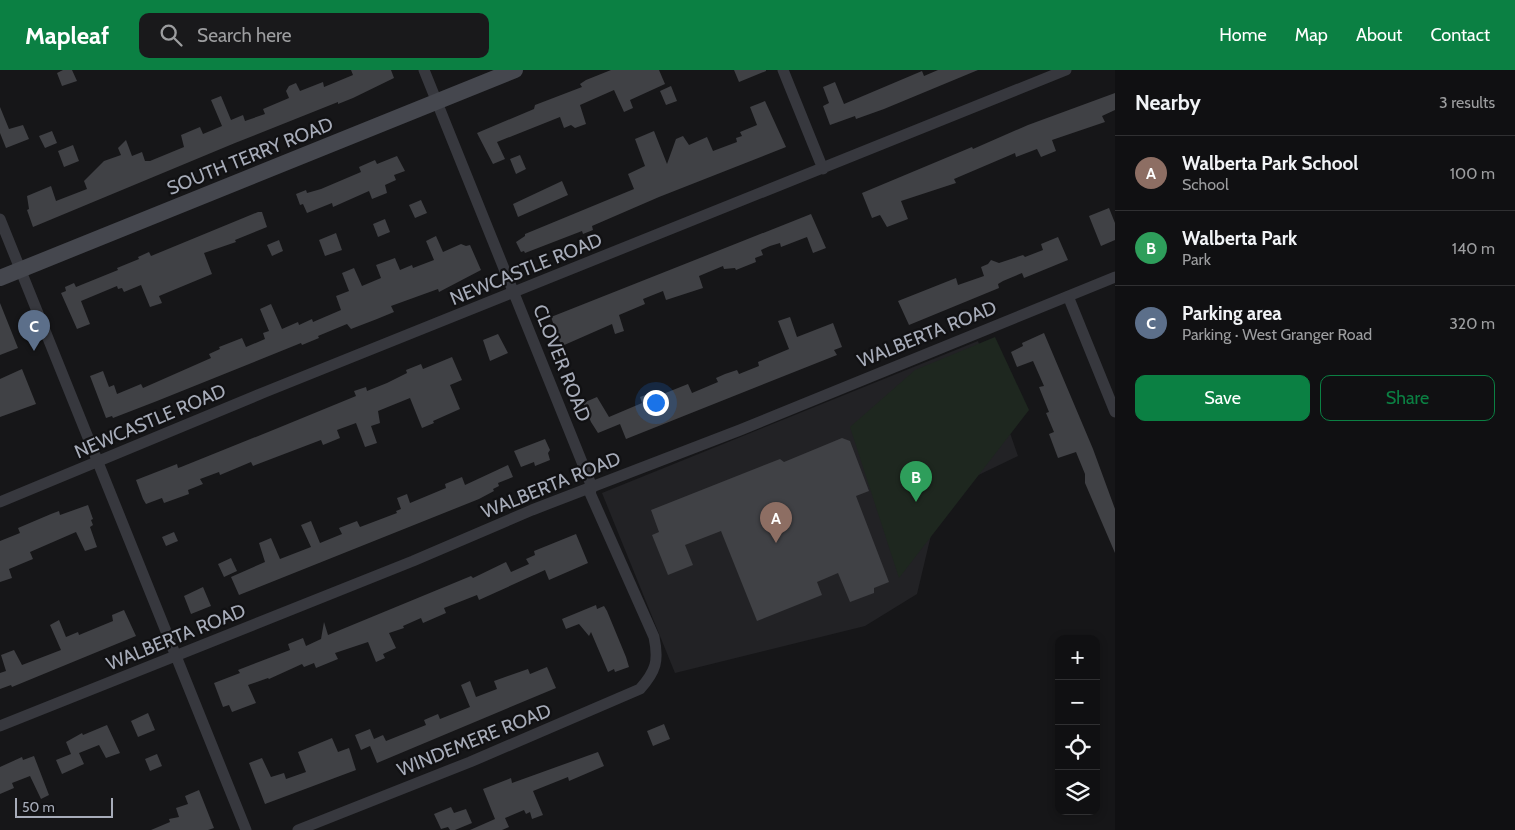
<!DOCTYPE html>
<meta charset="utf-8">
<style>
body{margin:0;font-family:Cabin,sans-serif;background:#19191b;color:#f1f3f6}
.controls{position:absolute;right:15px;bottom:15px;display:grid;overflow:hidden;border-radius:10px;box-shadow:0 2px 8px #0003}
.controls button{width:45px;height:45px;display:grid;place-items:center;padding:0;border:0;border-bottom:1px solid #303032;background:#101012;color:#f1f3f6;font:25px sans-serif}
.scale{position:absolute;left:15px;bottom:12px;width:98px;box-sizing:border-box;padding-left:5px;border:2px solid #a7acb9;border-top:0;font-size:14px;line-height:18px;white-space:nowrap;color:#a7acb9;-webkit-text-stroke:4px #111113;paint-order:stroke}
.you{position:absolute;left:655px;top:332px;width:18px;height:18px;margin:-12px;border:4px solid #fff;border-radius:50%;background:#1a73e8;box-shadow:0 0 0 8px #1a73e833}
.badge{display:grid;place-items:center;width:32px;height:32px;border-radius:50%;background:#0b8043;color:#fff;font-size:16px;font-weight:700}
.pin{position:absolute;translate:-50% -41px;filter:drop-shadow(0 1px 2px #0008)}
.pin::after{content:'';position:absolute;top:26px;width:18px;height:15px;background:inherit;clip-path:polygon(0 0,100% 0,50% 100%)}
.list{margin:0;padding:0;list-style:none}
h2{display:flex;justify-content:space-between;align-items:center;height:65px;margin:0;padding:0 20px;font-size:21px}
h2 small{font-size:16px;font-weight:400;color:#9c9d9f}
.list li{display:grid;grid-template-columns:32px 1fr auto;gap:15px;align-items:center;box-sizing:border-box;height:75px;padding:0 20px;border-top:1px solid #303032}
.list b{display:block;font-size:19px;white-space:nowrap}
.list p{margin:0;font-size:16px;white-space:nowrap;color:#9c9d9f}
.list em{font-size:16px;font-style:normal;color:#9c9d9f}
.actions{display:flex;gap:10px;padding:15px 20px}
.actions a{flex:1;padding:11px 0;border:1px solid #0b8043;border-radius:10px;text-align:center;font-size:18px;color:#0b8043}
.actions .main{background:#0b8043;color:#fff}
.icon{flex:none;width:28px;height:28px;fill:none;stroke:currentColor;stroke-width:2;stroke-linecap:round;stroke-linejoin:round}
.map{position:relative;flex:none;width:1115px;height:760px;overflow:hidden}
header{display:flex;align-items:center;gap:30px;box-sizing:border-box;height:70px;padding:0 25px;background:#0b8043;color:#fff}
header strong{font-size:24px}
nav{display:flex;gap:28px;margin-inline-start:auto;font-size:18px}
.search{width:350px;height:45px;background:#19191b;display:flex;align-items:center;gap:12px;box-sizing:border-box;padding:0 18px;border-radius:10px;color:#9c9d9f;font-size:19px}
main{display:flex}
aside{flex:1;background:#101012}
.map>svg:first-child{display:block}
.built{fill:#222225}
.green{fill:#1e271f}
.building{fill:#404145}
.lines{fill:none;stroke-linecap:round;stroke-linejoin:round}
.street{stroke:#37383e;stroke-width:11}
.secondary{stroke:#45474e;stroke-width:16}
.labels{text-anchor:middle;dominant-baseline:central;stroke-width:4.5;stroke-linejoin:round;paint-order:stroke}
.street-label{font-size:19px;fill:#a7acb9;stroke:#111113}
</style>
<header>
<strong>Mapleaf</strong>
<div class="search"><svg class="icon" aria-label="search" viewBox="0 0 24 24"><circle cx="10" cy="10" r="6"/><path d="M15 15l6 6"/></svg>Search here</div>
<nav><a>Home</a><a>Map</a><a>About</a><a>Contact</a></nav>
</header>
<main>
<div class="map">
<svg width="1115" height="760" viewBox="0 0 1115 760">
<rect width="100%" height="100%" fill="#161618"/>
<path class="built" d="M 978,271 L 1018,386 L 941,423 L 917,524 L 865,556 L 675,603 L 602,423 Z"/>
<path class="green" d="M 995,267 L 1029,340 L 899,508 L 850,357 L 915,300 Z"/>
<path class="building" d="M 63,0 L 72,0 L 77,11 L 62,16 L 57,3 Z
M 351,0 L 391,0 L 394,8 L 353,28 L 338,34 L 338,32 L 235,73 L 33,157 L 27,140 L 29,139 L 27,126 L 51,116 L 56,131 L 87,119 L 84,111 L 104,91 L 121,85 L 118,78 L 126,70 L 132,86 L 142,82 L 145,91 L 150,91 L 184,77 L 181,65 L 200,57 L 203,64 L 222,56 L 211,30 L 221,26 L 231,50 L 243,45 L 245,51 L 265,44 L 263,39 L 289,28 L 286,21 L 289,16 L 296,13 L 300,21 L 323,12 L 324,17 L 353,5 Z
M 611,0 L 659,0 L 665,14 L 630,30 L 633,38 L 624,42 L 614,20 L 580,35 L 586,54 L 575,58 L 571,55 L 564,58 L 560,47 L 497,72 L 505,89 L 493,94 L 477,63 L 534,39 L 535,35 L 582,17 L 580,14 L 586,10 Z
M 734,0 L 766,0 L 766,1 L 739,12 Z
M 938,0 L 978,0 L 884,39 L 856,49 L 855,46 L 830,55 L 823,36 L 829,33 L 823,17 L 835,12 L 844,34 L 922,1 L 924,6 Z
M 671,16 L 677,31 L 666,35 L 660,21 Z
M 1115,23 L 1115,40 L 1102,46 L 1105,52 L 1052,70 L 1056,81 L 1041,87 L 1037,79 L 1016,87 L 1015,83 L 954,109 L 956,113 L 901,131 L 908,149 L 887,157 L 880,145 L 872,148 L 862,123 L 972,77 L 973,79 L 1028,55 Z
M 765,31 L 786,77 L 659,127 L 592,156 L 593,160 L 583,164 L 582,161 L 525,183 L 524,181 L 521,182 L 516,172 L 525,166 L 525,164 L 634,119 L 628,104 L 645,96 L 635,69 L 654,61 L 667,94 L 676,69 L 683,66 L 689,75 L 707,67 L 713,81 L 737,72 L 736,68 L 742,66 L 740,62 L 757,55 L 750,37 Z
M 0,37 L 9,59 L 23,55 L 29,69 L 6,78 L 0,63 Z
M 52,61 L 57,73 L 45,78 L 39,66 Z
M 73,75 L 79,91 L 64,97 L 58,81 Z
M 520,85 L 526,99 L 516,104 L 510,89 Z
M 397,86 L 405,101 L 394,105 L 396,110 L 385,115 L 387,123 L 372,129 L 369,121 L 333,137 L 332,133 L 307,143 L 303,134 L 300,135 L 296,124 L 306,120 L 307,123 L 321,119 L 361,102 L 359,97 L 375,90 L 377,94 Z
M 562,111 L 568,125 L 518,147 L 513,134 Z
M 421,130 L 427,143 L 415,148 L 409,135 Z
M 1109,138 L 1115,153 L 1115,170 L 1101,176 L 1089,146 Z
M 258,142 L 262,142 L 267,157 L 235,170 L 236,172 L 204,183 L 212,204 L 159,226 L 162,233 L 150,237 L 141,215 L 124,222 L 122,218 L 118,219 L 117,216 L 81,231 L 90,254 L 77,259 L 61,223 L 66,221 L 65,217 L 74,213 L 76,217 L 118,200 L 117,198 L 139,189 L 138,187 L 149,182 L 151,186 Z
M 811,144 L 826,178 L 813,183 L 807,167 L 781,177 L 780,173 L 770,176 L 761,180 L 763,185 L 755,188 L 756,192 L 736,200 L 735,198 L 724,199 L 723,196 L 699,206 L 703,218 L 666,230 L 663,221 L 643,229 L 645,234 L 619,245 L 624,261 L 615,264 L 612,254 L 562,276 L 559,270 L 551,247 Z
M 385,149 L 390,162 L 378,167 L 373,154 Z
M 336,163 L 342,180 L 325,186 L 319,170 Z
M 436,166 L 443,182 L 461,174 L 466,176 L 470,175 L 481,200 L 439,222 L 438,219 L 391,236 L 394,242 L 377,249 L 351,259 L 347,254 L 318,266 L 319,268 L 302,275 L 301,273 L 157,331 L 113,348 L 112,346 L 106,348 L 90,306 L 103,301 L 109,317 L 114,315 L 117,324 L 141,314 L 143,318 L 211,288 L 209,284 L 220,279 L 219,277 L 242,268 L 246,277 L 265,269 L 263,263 L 269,261 L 260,239 L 271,234 L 282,259 L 298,252 L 299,255 L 312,249 L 313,252 L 341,240 L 336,226 L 349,221 L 342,203 L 354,198 L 362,216 L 381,208 L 376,195 L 395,188 L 400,200 L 412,195 L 413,198 L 434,190 L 426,171 Z
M 1058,167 L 1068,190 L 1024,208 L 1022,203 L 1003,211 L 998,214 L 999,218 L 909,255 L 898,231 L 956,208 L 958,215 L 984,206 L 981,197 L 988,194 L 991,190 L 999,193 L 1023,185 L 1025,187 L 1043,180 L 1041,174 Z
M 279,170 L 283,181 L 272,186 L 267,175 Z
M 0,233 L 18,278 L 0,285 Z
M 790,247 L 797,267 L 833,253 L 842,277 L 834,280 L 837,285 L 626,369 L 620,354 L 598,363 L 591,352 L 583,333 L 597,327 L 609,347 L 642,333 L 640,327 L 651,323 L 653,328 L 688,314 L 692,323 L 718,312 L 716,308 L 725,304 L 737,300 L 739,304 L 759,296 L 758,292 L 789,279 L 778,251 Z
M 1044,263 L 1093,379 L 1115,439 L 1115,483 L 1085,413 L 1085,404 L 1076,382 L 1058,388 L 1049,364 L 1054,362 L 1046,343 L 1049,342 L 1039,317 L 1044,316 L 1033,291 L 1017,297 L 1011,282 L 1023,276 L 1022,273 Z
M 498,264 L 508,283 L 490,291 L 483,270 Z
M 452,287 L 462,310 L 450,315 L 460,339 L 433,351 L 434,353 L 422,358 L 410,328 L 378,341 L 380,353 L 371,356 L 377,373 L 365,377 L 356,353 L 337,360 L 340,368 L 323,375 L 321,370 L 253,396 L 251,392 L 220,405 L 219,402 L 200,409 L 203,414 L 188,420 L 189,424 L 164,433 L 162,428 L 146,434 L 143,429 L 136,410 L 177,394 L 178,398 L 181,397 L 278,358 L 356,326 L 354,321 L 366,317 L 367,321 L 387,313 L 407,303 L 406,300 L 421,294 L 423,299 Z
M 22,299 L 36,334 L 0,347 L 0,309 Z
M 842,368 L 850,371 L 869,421 L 856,426 L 889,512 L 874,518 L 874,523 L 850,532 L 838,503 L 817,512 L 822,525 L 757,551 L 721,461 L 685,475 L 693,495 L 668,505 L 652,465 L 659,462 L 651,440 L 780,389 L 784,392 Z
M 545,369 L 550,380 L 548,383 L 550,390 L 535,396 L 534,392 L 521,397 L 514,381 Z
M 508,395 L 513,407 L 498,413 L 499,416 L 493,419 L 494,421 L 479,429 L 239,525 L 231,507 L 265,492 L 259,473 L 271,468 L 280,489 L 311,477 L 301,455 L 311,451 L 320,473 L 342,464 L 339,458 L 357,451 L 360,457 L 397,443 L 396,441 L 401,439 L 397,428 L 407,424 L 410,433 L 446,418 L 445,414 L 462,407 L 465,415 Z
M 88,435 L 93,449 L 91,450 L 93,455 L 90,457 L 97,477 L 85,481 L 76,462 L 30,482 L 33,489 L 9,499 L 12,508 L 0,512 L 0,471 L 20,463 L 18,458 L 51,444 L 59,441 L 60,445 Z
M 174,462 L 178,471 L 166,476 L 162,467 Z
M 576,464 L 588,493 L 549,510 L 545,500 L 479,530 L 477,525 L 444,538 L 446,543 L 423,553 L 421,548 L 403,556 L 404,558 L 389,563 L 396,578 L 383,584 L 385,588 L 376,592 L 368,572 L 335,583 L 338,589 L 316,598 L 314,593 L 304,597 L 302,594 L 269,609 L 268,608 L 248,615 L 256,633 L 232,642 L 229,635 L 223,637 L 214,613 L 240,603 L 238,600 L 290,580 L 288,574 L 303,568 L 306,576 L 321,569 L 324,552 L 328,565 L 471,506 L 473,508 L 506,492 L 511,502 L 529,494 L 526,489 L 535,485 L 534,481 Z
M 231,488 L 237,501 L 224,507 L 218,494 Z
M 203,517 L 211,536 L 191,544 L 184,526 Z
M 596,535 L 597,539 L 604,536 L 607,541 L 626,587 L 629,597 L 615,602 L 614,599 L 608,602 L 591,562 L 589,566 L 579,554 L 566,559 L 562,549 Z
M 124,540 L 136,566 L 12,617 L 11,615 L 0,619 L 0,603 L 6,601 L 1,585 L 14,580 L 22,595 L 61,580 L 50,555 L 59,550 L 66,567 L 78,562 L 79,565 L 113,551 L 112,545 Z
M 547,597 L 556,618 L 377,693 L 370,676 L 361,680 L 355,665 L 370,659 L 374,669 L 383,665 L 386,671 L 426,655 L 424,650 L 438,644 L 440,649 L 470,637 L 461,615 L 470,611 L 476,627 L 497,619 L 494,611 L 528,599 L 530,604 Z
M 148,643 L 155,660 L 138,667 L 131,651 Z
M 664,654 L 670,669 L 653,676 L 647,661 Z
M 107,655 L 120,683 L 106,688 L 99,675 L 79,683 L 84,694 L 62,704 L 56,690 L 71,684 L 66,672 L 82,663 L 83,665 Z
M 332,668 L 338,682 L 349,678 L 356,700 L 265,734 L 249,693 L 262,688 L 271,707 L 284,703 L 286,709 L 306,702 L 298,682 Z
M 598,682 L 604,696 L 569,711 L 568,707 L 533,721 L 543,745 L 532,749 L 530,742 L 526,744 L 524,740 L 505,748 L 509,757 L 502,760 L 470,760 L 495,749 L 483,719 L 511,708 L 512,713 Z
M 157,684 L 162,696 L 150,701 L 145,689 Z
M 34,686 L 49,725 L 41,729 L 30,706 L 12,713 L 14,718 L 0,724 L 0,697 L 22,687 L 23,690 Z
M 199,720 L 214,758 L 208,760 L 151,760 L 170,752 L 169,749 L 179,747 L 176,738 L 188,734 L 185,726 Z
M 451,737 L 454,743 L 466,739 L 472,753 L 455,760 L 450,760 L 448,757 L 441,759 L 434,744 Z"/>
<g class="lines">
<path class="street" d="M 783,0 L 823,99
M 0,149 L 246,760
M 1068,226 L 1115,342
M 0,432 L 265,322 L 1066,0
M 0,656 L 413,491 L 532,440 L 740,360 L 1115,207
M 298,760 L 470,692 L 640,619 C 656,601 659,591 654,567 L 590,423 L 592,417 L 424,0"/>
<path class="secondary" d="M 0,208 L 515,0"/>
</g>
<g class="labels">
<g class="street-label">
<text transform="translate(250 86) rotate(-22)">SOUTH TERRY ROAD</text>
<text transform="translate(526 199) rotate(-22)">NEWCASTLE ROAD</text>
<text transform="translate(927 264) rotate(-22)">WALBERTA ROAD</text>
<text transform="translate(562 293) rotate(68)">CLOVER ROAD</text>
<text transform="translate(150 351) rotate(-23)">NEWCASTLE ROAD</text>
<text transform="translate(551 415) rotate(-22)">WALBERTA ROAD</text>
<text transform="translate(176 567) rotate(-22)">WALBERTA ROAD</text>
<text transform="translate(474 670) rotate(-22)">WINDEMERE ROAD</text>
</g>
</g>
</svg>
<div class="controls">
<button>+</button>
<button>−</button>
<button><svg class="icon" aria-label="locate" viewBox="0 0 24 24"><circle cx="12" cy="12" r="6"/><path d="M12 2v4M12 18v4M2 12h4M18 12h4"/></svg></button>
<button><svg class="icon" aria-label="layers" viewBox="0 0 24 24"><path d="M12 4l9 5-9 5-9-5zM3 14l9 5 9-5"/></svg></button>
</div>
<div class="scale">50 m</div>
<div class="you"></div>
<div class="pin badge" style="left:776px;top:473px;background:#8d6e63">A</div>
<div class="pin badge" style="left:916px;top:432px;background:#2e9e5b">B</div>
<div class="pin badge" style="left:34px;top:281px;background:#5c6f8a">C</div>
</div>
<aside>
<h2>Nearby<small>3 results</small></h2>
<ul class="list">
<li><span class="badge" style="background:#8d6e63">A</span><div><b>Walberta Park School</b><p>School</p></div><em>100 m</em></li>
<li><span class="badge" style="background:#2e9e5b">B</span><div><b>Walberta Park</b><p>Park</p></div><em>140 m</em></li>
<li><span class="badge" style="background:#5c6f8a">C</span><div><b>Parking area</b><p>Parking · West Granger Road</p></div><em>320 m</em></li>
</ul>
<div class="actions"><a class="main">Save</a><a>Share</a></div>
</aside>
</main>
